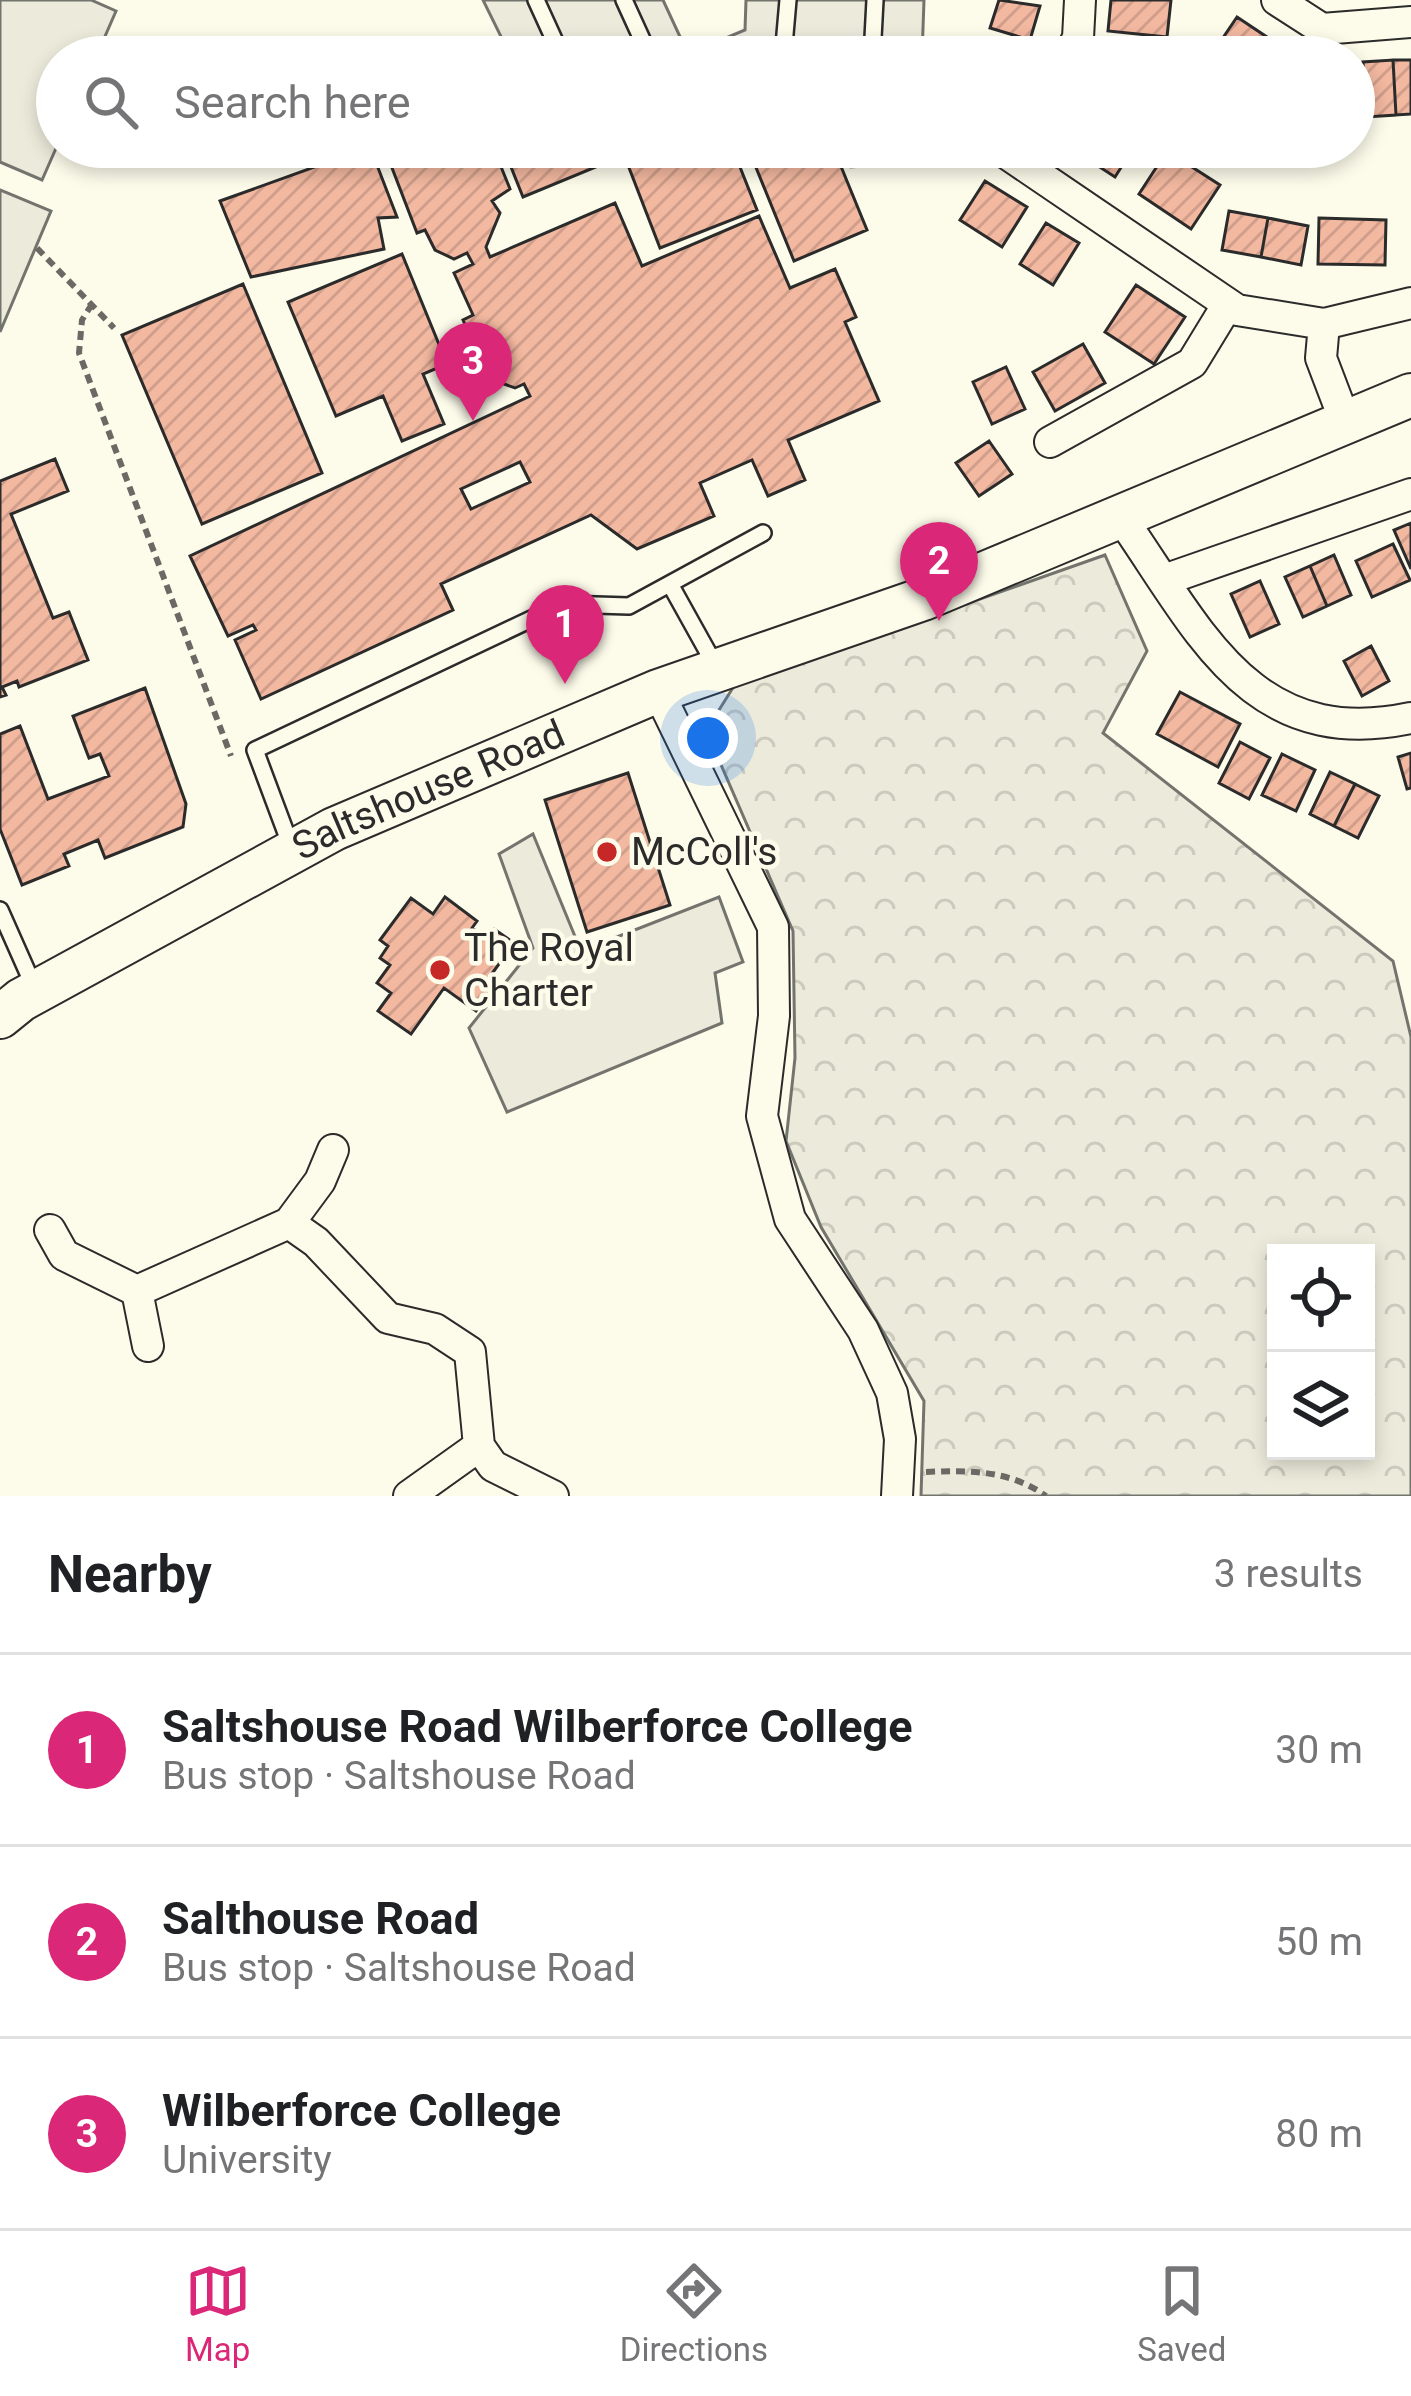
<!DOCTYPE html>
<meta charset="utf-8">
<style>
body{margin:0;font-family:Roboto,sans-serif;background:#f6f6f6;color:#202124}
.controls{position:absolute;right:36px;bottom:36px;display:grid;overflow:hidden;border-radius:0px;box-shadow:0 6px 18px #0003}
.controls button{width:108px;height:108px;display:grid;place-items:center;padding:0;border:0;border-bottom:3px solid #e0e0e0;background:#fff;color:#202124;font:60px sans-serif}
.you{position:absolute;left:708px;top:738px;width:42px;height:42px;margin:-30px;border:9px solid #fff;border-radius:50%;background:#1a73e8;box-shadow:0 0 0 18px #1a73e833}
.badge{display:grid;place-items:center;width:78px;height:78px;border-radius:50%;background:#db2777;color:#fff;font-size:39px;font-weight:700}
.pin{position:absolute;translate:-50% -99px;filter:drop-shadow(0 3px 6px #0008)}
.pin::after{content:'';position:absolute;top:63px;width:42px;height:36px;background:inherit;clip-path:polygon(0 0,100% 0,50% 100%)}
.list{margin:0;padding:0;list-style:none}
h2{display:flex;justify-content:space-between;align-items:center;height:156px;margin:0;padding:0 48px;font-size:51px}
h2 small{font-size:39px;font-weight:400;color:#757577}
.list li{display:grid;grid-template-columns:78px 1fr auto;gap:36px;align-items:center;box-sizing:border-box;height:192px;padding:0 48px;border-top:3px solid #e0e0e0}
.list b{display:block;font-size:45px;white-space:nowrap}
.list p{margin:0;font-size:39px;white-space:nowrap;color:#757577}
.list em{font-size:39px;font-style:normal;color:#757577}
.icon{flex:none;width:66px;height:66px;fill:none;stroke:currentColor;stroke-width:2;stroke-linecap:round;stroke-linejoin:round}
.map{position:relative;flex:none;width:1411px;height:1496px;overflow:hidden}
.search{position:absolute;background:#fff;box-shadow:0 6px 18px #0003;left:36px;right:36px;top:36px;height:132px;display:flex;align-items:center;gap:30px;box-sizing:border-box;padding:0 42px;border-radius:66px;color:#757577;font-size:45px}
.sheet{height:732px;background:#fff}
nav{display:flex;justify-content:space-around;align-items:center;box-sizing:border-box;height:168px;border-top:3px solid #e0e0e0;background:#fff;font-size:33px;color:#757577}
nav a{display:grid;justify-items:center;gap:6px}
nav .on{color:#db2777}
.map>svg:first-child{display:block}
.park{fill:url(#park-crowns);stroke:#74746e;stroke-width:3;fill-rule:evenodd}
.pitch{fill:#ecebdb;stroke:#74746e;stroke-width:3}
.parking{fill:#eceadb;stroke:#74746e;stroke-width:3}
.building{fill:url(#building-hatch);stroke:#2b2b2b;stroke-width:3;fill-rule:evenodd}
.lines{fill:none;stroke-linecap:round;stroke-linejoin:round}
.service-casing{stroke:#2b2b2b;stroke-width:20}
.minor-casing{stroke:#2b2b2b;stroke-width:34}
.secondary-casing{stroke:#2b2b2b;stroke-width:46}
.path{stroke:#6a6964;stroke-width:6;stroke-dasharray:9 6;stroke-linecap:butt}
.service{stroke:#fdfbea;stroke-width:15}
.minor{stroke:#fdfbea;stroke-width:30}
.secondary{stroke:#fdfbea;stroke-width:42}
.poi-dot{fill:#c62828;stroke:#fdfbea;stroke-width:4.5}
.labels{text-anchor:middle;dominant-baseline:central;stroke-width:9;stroke-linejoin:round;paint-order:stroke}
.street-label{font-size:39px;fill:#2b2b2b;stroke:#fdfbea}
.poi-label{font-size:39px;fill:#2b2b2b;stroke:#fdfbea;text-anchor:start}
</style>
<div class="map">
<svg width="1411" height="1496" viewBox="0 0 1411 1496">
<defs>
<pattern id="park-crowns" width="20" height="18" patternUnits="userSpaceOnUse" patternTransform="scale(3)"><rect width="20" height="18" fill="#ecebdb"/><path d="M2 6a3 3 0 1 1 6 0M12 15a3 3 0 1 1 6 0" fill="none" stroke="#cbcabc"/></pattern>
<pattern id="building-hatch" width="6" height="6" patternUnits="userSpaceOnUse" patternTransform="scale(3)"><rect width="6" height="6" fill="#f2b8a0"/><path d="M-1 1l2-2M0 6l6-6M5 7l2-2" fill="none" stroke="#d09e8a"/></pattern>
</defs>
<rect width="100%" height="100%" fill="#fdfbea"/>
<path class="park" d="M 1105,555 L 1147,651 L 1103,733 L 1393,961 L 1411,1037 L 1411,1496 L 921,1496 L 924,1401 L 821,1227 L 786,1141 L 795,1058 L 793,931 L 712,744 L 719,710 L 734,686 ZM 1276,1253 L 1366,1253 L 1366,1451 L 1276,1451 Z"/>
<path class="pitch" d="M 0,0 L 91,0 L 116,11 L 96,57 L 57,57 L 57,146 L 42,180 L 0,162 Z
M 0,190 L 51,211 L 0,332 Z"/>
<path class="parking" d="M 483,0 L 663,0 L 688,54 L 745,30 L 746,0 L 924,0 L 922,57 L 511,57 Z
M 849,147 L 918,147 L 917,162 L 851,167 Z
M 533,834 L 581,951 L 719,897 L 743,962 L 715,973 L 722,1023 L 507,1112 L 469,1028 L 533,948 L 499,854 Z"/>
<path class="building" d="M 999,0 L 1040,6 L 1030,40 L 990,28 Z
M 1111,0 L 1171,0 L 1167,37 L 1108,31 Z
M 1237,17 L 1279,45 L 1271,57 L 1210,57 Z
M 1393,60 L 1411,60 L 1411,114 L 1396,115 Z
M 1393,60 L 1396,115 L 1366,117 L 1363,62 Z
M 370,147 L 397,217 L 378,218 L 384,249 L 251,277 L 220,201 Z
M 384,147 L 493,147 L 510,189 L 492,201 L 500,213 L 486,247 L 490,257 L 615,203 L 642,266 L 759,216 L 790,288 L 835,269 L 856,317 L 845,322 L 879,401 L 788,440 L 805,480 L 768,496 L 752,460 L 700,483 L 714,516 L 637,549 L 591,515 L 441,584 L 453,610 L 261,699 L 235,640 L 256,630 L 253,625 L 228,636 L 190,556 L 530,396 L 524,384 L 515,388 L 490,379 L 463,320 L 473,315 L 454,273 L 473,264 L 467,253 L 454,259 L 435,250 L 425,230 L 417,233 ZM 520,462 L 530,482 L 471,509 L 461,489 Z
M 503,147 L 602,147 L 608,162 L 523,197 Z
M 621,147 L 732,147 L 757,210 L 660,248 Z
M 798,147 L 833,147 L 867,230 L 794,261 L 755,165 Z
M 1069,147 L 1134,147 L 1115,177 Z
M 1167,151 L 1220,185 L 1191,229 L 1139,194 Z
M 985,181 L 1027,207 L 1002,247 L 960,220 Z
M 1229,211 L 1268,218 L 1261,257 L 1222,250 Z
M 1268,218 L 1308,226 L 1301,265 L 1261,257 Z
M 1319,218 L 1386,220 L 1385,265 L 1318,264 Z
M 1046,223 L 1079,243 L 1053,285 L 1020,264 Z
M 402,254 L 447,364 L 423,374 L 444,424 L 402,441 L 383,396 L 336,416 L 288,302 Z
M 243,284 L 322,473 L 202,524 L 122,335 Z
M 1136,285 L 1185,317 L 1154,364 L 1105,332 Z
M 1083,344 L 1105,383 L 1055,411 L 1033,372 Z
M 1006,367 L 1025,409 L 992,424 L 973,382 Z
M 989,441 L 1012,474 L 979,496 L 956,463 Z
M 55,459 L 68,491 L 11,514 L 53,618 L 69,612 L 88,660 L 19,687 L 17,681 L 2,687 L 6,695 L 0,697 L 0,481 Z
M 1411,523 L 1411,569 L 1394,530 Z
M 1393,544 L 1410,580 L 1372,597 L 1356,561 Z
M 1334,555 L 1351,595 L 1327,606 L 1310,566 Z
M 1310,566 L 1327,606 L 1303,617 L 1285,577 Z
M 1260,581 L 1279,624 L 1250,637 L 1231,594 Z
M 1371,646 L 1389,681 L 1362,696 L 1344,661 Z
M 145,688 L 186,804 L 183,827 L 105,858 L 98,840 L 64,854 L 69,866 L 22,885 L 0,829 L 0,734 L 20,726 L 48,799 L 109,776 L 100,754 L 89,758 L 73,716 Z
M 1180,692 L 1240,724 L 1218,767 L 1157,734 Z
M 1240,742 L 1270,758 L 1249,799 L 1219,783 Z
M 1411,753 L 1411,788 L 1407,789 L 1398,757 Z
M 1282,754 L 1315,770 L 1296,811 L 1262,795 Z
M 1330,772 L 1355,784 L 1334,826 L 1310,814 Z
M 628,773 L 670,905 L 587,932 L 545,800 Z
M 1355,784 L 1379,796 L 1358,838 L 1334,826 Z
M 445,897 L 477,921 L 472,928 L 487,938 L 494,929 L 514,943 L 491,975 L 498,980 L 476,1011 L 444,988 L 411,1034 L 378,1011 L 391,993 L 377,983 L 390,965 L 380,958 L 388,946 L 380,940 L 411,898 L 433,914 Z"/>
<g class="lines">
<g class="service-casing">
<path id="service" d="M 536,0 L 562,57
M 624,0 L 650,57
M 728,57 L 760,57
M 783,57 L 788,0
M 872,57 L 875,0
M 670,584 L 715,665
M 292,849 L 255,750 L 563,604 L 629,606 L 763,533
M 0,910 L 35,989"/>
</g>
<g class="minor-casing">
<path id="minor" d="M 1277,0 L 1322,29 L 1411,22
M 1068,57 L 1078,38 L 1080,0
M 1010,147 L 1006,153 L 1237,310 L 1324,324
M 1345,421 L 1321,358 L 1324,324 L 1411,303
M 1050,442 L 1192,363 L 1228,304
M 1120,516 C 1199,629 1250,752 1411,718
M 1164,580 L 1411,494
M 658,691 L 773,927 L 774,1016 L 762,1116 L 790,1219 L 863,1330 L 892,1393 L 900,1439 L 897,1496
M 289,1223 L 320,1181 L 333,1150
M 50,1230 L 64,1255 L 137,1291 L 289,1223 L 316,1242 L 388,1318 L 435,1329 L 470,1352 L 479,1446 L 493,1466 L 553,1496
M 137,1291 L 148,1346
M 409,1496 L 479,1446"/>
</g>
<g class="secondary-casing">
<g id="secondary">
<path id="s1" d="M 0,1017 L 21,1000 L 334,829 L 658,691 L 923,599 L 1411,395"/>
</g>
</g>
<path class="path" d="M 37,248 L 114,328
M 92,304 L 82,320 L 79,353 L 231,756
M 926,1472 C 969,1470 1010,1470 1046,1496"/>
<use href="#service" class="service"/>
<use href="#minor" class="minor"/>
<use href="#secondary" class="secondary"/>
</g>
<g class="poi-dot">
<circle cx="607" cy="852" r="12"/>
<circle cx="440" cy="970" r="12"/>
</g>
<g class="labels">
<g class="street-label">
<text stroke="none"><textPath href="#s1" startOffset="486">Saltshouse Road</textPath></text>
</g>
<g class="poi-label">
<text x="631" y="852">McColl's</text>
<text x="464" y="948">The Royal<tspan x="464" dy="45">Charter</tspan></text>
</g>
</g>
</svg>
<div class="controls">
<button><svg class="icon" aria-label="locate" viewBox="0 0 24 24"><circle cx="12" cy="12" r="6"/><path d="M12 2v4M12 18v4M2 12h4M18 12h4"/></svg></button>
<button><svg class="icon" aria-label="layers" viewBox="0 0 24 24"><path d="M12 4l9 5-9 5-9-5zM3 14l9 5 9-5"/></svg></button>
</div>
<div class="you"></div>
<div class="pin badge" style="left:565px;top:684px">1</div>
<div class="pin badge" style="left:939px;top:621px">2</div>
<div class="pin badge" style="left:473px;top:421px">3</div>
<div class="search"><svg class="icon" aria-label="search" viewBox="0 0 24 24"><circle cx="10" cy="10" r="6"/><path d="M15 15l6 6"/></svg>Search here</div>
</div>
<section class="sheet">
<h2>Nearby<small>3 results</small></h2>
<ul class="list">
<li><span class="badge">1</span><div><b>Saltshouse Road Wilberforce College</b><p>Bus stop · Saltshouse Road</p></div><em>30 m</em></li>
<li><span class="badge">2</span><div><b>Salthouse Road</b><p>Bus stop · Saltshouse Road</p></div><em>50 m</em></li>
<li><span class="badge">3</span><div><b>Wilberforce College</b><p>University</p></div><em>80 m</em></li>
</ul>
</section>
<nav>
<a class="on"><svg class="icon" aria-label="map" viewBox="0 0 24 24"><path d="M3 6l6-2 6 2 6-2v14l-6 2-6-2-6 2zM9 4v14M15 6v14"/></svg>Map</a>
<a><svg class="icon" aria-label="directions" viewBox="0 0 24 24"><path d="M12 3l9 9-9 9-9-9zM9 14v-3h6M13 9l2 2-2 2"/></svg>Directions</a>
<a><svg class="icon" aria-label="saved" viewBox="0 0 24 24"><path d="M7 4h10v16l-5-4-5 4z"/></svg>Saved</a>
</nav>
